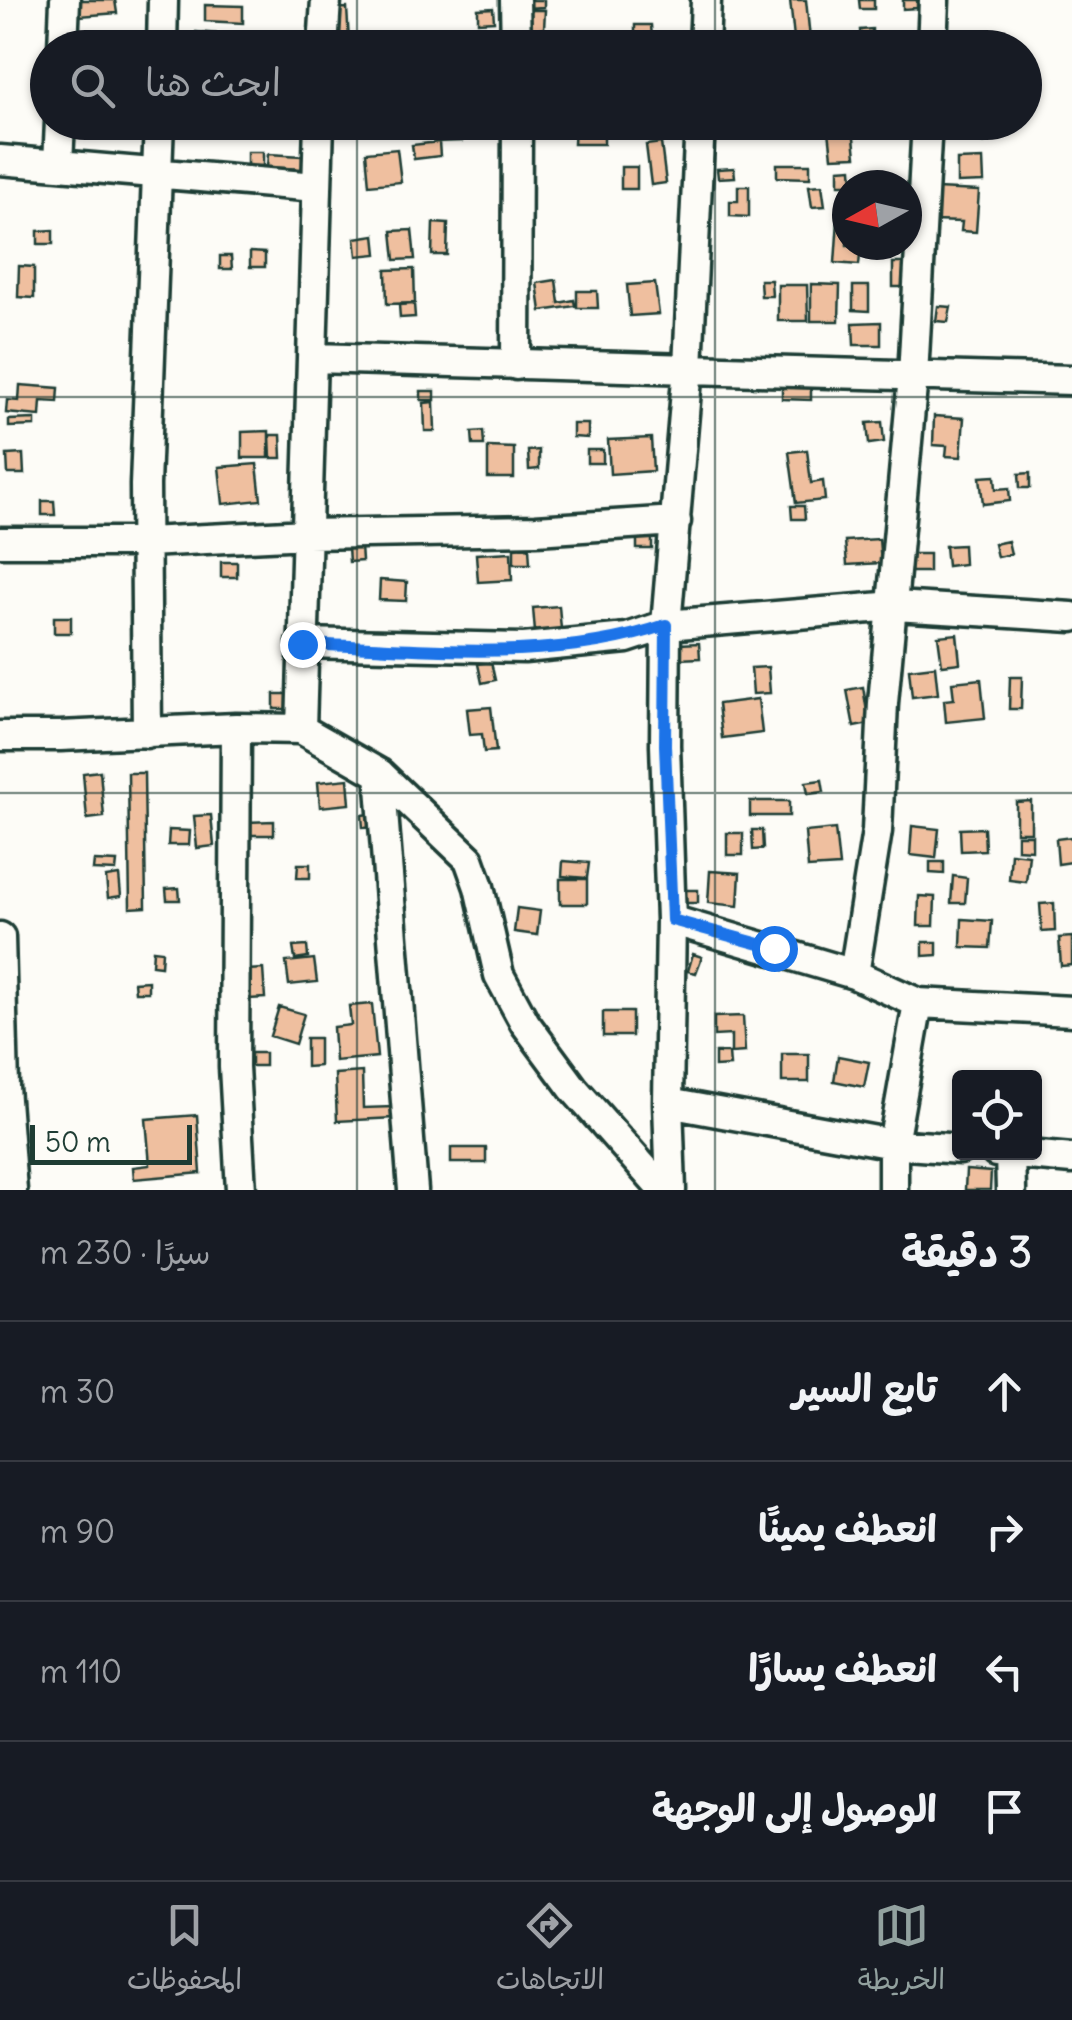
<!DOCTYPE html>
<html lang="ar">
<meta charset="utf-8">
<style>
body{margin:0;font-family:Delius,"Playpen Sans Arabic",sans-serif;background:#242831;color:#f1f3f6;direction:rtl}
.controls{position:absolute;right:30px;bottom:30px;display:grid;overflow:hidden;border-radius:10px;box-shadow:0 2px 8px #0004}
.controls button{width:90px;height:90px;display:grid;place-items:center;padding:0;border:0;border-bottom:2px solid #363941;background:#171b24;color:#f1f3f6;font:50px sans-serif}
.compass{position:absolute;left:832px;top:170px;width:90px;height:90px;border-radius:50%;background:#171b24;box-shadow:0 2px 8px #0004;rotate:262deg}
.scale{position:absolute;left:30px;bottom:25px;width:162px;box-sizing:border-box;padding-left:10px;border:5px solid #1f3d34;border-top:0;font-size:28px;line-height:35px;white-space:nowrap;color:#1f3d34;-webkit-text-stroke:8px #fdfcf7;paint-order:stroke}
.stop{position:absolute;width:30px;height:30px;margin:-22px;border:8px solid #1a73e8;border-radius:50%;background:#fff}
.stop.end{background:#1a73e8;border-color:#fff;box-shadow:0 2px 10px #0008}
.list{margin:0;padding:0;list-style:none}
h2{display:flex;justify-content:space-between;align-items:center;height:130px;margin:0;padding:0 40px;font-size:42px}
h2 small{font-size:32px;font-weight:400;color:#9ea1a6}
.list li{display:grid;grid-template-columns:65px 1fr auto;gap:30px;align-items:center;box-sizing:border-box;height:140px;padding:0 40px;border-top:2px solid #363941}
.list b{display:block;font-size:38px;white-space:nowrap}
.list em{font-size:32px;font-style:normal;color:#9ea1a6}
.icon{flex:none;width:55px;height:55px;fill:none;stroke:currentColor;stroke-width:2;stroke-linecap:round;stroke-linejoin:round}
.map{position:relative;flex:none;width:1072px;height:1190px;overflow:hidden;direction:ltr}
.search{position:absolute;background:#171b24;box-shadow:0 2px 8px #0004;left:30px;right:30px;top:30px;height:110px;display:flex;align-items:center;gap:25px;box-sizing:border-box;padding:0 35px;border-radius:55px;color:#9ea1a6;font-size:38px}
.sheet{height:690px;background:#171b24}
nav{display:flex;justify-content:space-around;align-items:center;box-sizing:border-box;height:140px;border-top:2px solid #363941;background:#171b24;font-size:28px;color:#9ea1a6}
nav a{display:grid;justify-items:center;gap:5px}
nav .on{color:#92a19f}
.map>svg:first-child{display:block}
.building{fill:#efbf9f;stroke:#1f3d34;stroke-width:2.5}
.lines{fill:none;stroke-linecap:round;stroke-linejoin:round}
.minor-casing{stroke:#1f3d34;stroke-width:35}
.minor{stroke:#fdfcf7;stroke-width:28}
.route{stroke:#1a73e8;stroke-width:12}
.grid{fill:none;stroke:#1f3d34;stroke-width:2.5;stroke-opacity:0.55}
</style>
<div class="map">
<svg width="1072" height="1190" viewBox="0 0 1072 1190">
<rect width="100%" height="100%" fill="#fdfcf7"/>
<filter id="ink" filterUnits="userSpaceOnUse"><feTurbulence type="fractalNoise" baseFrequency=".01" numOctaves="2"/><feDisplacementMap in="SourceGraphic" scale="20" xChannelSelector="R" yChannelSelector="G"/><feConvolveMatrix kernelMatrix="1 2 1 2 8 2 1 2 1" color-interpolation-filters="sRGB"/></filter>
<g filter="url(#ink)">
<path class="building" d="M 79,0 L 115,0 L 117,13 L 80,16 Z
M 525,0 L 544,0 L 544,7 L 525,8 Z
M 790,0 L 806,0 L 811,48 L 795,48 Z
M 859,0 L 874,0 L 874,9 L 860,9 Z
M 903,0 L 917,0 L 917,8 L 903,9 Z
M 205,5 L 243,6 L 243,23 L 205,21 Z
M 347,8 L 349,41 L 333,42 L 331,9 Z
M 493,8 L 494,21 L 478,22 L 478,9 Z
M 524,10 L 545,10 L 544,29 L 524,29 Z
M 635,25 L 651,25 L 652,38 L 635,38 Z
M 872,29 L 872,48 L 861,48 L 860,30 Z
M 196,32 L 243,36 L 242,48 L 194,48 Z
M 666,38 L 667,48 L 649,48 L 649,40 Z
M 243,122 L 271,122 L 272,133 L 243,134 Z
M 434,122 L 461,122 L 462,141 L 435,142 Z
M 575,122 L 604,122 L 604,144 L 574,144 Z
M 959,122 L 987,122 L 984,143 L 957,140 Z
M 853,128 L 856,156 L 832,157 L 829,131 Z
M 439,142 L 440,156 L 414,159 L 412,145 Z
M 661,143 L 666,183 L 651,185 L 646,145 Z
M 397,149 L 401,182 L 369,185 L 366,152 Z
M 247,152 L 263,152 L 263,166 L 247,166 Z
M 268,154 L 302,156 L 302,169 L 267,167 Z
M 983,159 L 984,182 L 957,183 L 957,160 Z
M 777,164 L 810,164 L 810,178 L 777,177 Z
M 621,167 L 637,167 L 637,189 L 621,189 Z
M 734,168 L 735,177 L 718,178 L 717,169 Z
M 852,168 L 853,184 L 839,184 L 839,169 Z
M 822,185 L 825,206 L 812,207 L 809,186 Z
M 738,186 L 749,186 L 749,217 L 730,216 L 730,201 L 738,201 Z
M 936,189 L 979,191 L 976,232 L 961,231 L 962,222 L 934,221 Z
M 838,220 L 847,221 L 847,245 L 861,245 L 859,265 L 835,263 Z
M 433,223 L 448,224 L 447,255 L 432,255 Z
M 53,230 L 53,244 L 38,244 L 38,231 Z
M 412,230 L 415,259 L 395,260 L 392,231 Z
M 375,235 L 377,254 L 357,256 L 355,238 Z
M 250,252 L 265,253 L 265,267 L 250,267 Z
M 220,256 L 231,256 L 232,269 L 220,269 Z
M 893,263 L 909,263 L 909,287 L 893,287 Z
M 19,266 L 34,267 L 34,298 L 18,297 Z
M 414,269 L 415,303 L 387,304 L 386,270 Z
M 556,280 L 559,303 L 574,300 L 575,306 L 541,311 L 537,283 Z
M 760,280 L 771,280 L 772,296 L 761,296 Z
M 655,283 L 659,314 L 630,316 L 627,285 Z
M 811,284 L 840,285 L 839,321 L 811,321 Z
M 778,285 L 807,285 L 808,321 L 778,321 Z
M 853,286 L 869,286 L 869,311 L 853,310 Z
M 577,291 L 597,291 L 598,308 L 577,308 Z
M 414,304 L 415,317 L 400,318 L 399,305 Z
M 938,306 L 951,307 L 948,322 L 936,321 Z
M 881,322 L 881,345 L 854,345 L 853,323 Z
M 20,385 L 59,388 L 58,402 L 41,401 L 40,416 L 6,413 L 7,400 L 19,401 Z
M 782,385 L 811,386 L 811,400 L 782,399 Z
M 421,391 L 435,391 L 435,400 L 421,400 Z
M 434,402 L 435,431 L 425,431 L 424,403 Z
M 934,416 L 964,418 L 961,457 L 946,456 L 947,446 L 933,445 Z
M 35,419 L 35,426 L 9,427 L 9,420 Z
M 882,422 L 884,442 L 869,444 L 867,423 Z
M 573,424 L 588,424 L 588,438 L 573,437 Z
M 269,431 L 269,458 L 242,458 L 242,432 Z
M 483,431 L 484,445 L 473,445 L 472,432 Z
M 270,435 L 281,435 L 282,458 L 271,458 Z
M 651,438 L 653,471 L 610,474 L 608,440 Z
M 488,447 L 514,448 L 514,478 L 488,478 Z
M 539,450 L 539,469 L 529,470 L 528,451 Z
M 587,450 L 603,450 L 603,463 L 587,463 Z
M 807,450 L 811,483 L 823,481 L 825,500 L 796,503 L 789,452 Z
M 23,454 L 24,474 L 8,474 L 7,455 Z
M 257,464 L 261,500 L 223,504 L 219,467 Z
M 1030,473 L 1030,488 L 1020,488 L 1019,474 Z
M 995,476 L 996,489 L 1009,488 L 1010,501 L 983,504 L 980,477 Z
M 42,501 L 54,501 L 55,515 L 42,515 Z
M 791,506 L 804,506 L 805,519 L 792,519 Z
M 637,531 L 652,531 L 652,549 L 637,549 Z
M 879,539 L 881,563 L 847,565 L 845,541 Z
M 1008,541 L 1011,554 L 997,557 L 994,544 Z
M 963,545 L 964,564 L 947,566 L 945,546 Z
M 361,546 L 362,561 L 349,562 L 348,547 Z
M 529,547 L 530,564 L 514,564 L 514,548 Z
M 511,552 L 512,580 L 478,582 L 476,554 Z
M 911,554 L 929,554 L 929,572 L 911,572 Z
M 221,562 L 237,562 L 237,577 L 221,577 Z
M 380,580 L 407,582 L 406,601 L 379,600 Z
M 559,606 L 561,629 L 535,632 L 533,608 Z
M 54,617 L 71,617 L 71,633 L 54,633 Z
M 957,634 L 960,663 L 942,665 L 938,636 Z
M 699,643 L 700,658 L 679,659 L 679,644 Z
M 491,662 L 495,680 L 482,683 L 478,664 Z
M 935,666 L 938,694 L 912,697 L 909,669 Z
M 768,667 L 770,693 L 753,694 L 751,668 Z
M 1010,677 L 1022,677 L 1021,709 L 1009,709 Z
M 981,679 L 985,718 L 946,722 L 944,700 L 954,699 L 952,682 Z
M 863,687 L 869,724 L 854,727 L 847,690 Z
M 274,694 L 288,694 L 289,709 L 274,709 Z
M 758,699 L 762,733 L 722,738 L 718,704 Z
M 491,707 L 496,751 L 484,752 L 482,734 L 470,735 L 467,709 Z
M 100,771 L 104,817 L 87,819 L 83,773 Z
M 128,773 L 144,773 L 146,907 L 130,908 Z
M 348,779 L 350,804 L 320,807 L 318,782 Z
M 822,780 L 824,792 L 808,794 L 806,782 Z
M 750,801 L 789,801 L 789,816 L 750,816 Z
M 1031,801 L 1031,832 L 1016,832 L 1016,802 Z
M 377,813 L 378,827 L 363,828 L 362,815 Z
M 211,815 L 214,846 L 197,848 L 194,816 Z
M 274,821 L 274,835 L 246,835 L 246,822 Z
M 912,826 L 939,829 L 936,858 L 910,855 Z
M 984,828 L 985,850 L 961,851 L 960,829 Z
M 835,829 L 839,866 L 808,868 L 805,832 Z
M 169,830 L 190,831 L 189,845 L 168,845 Z
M 752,830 L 762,830 L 763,849 L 753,850 Z
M 727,833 L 743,833 L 743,855 L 727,855 Z
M 1017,835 L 1032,835 L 1032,850 L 1017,849 Z
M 1072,837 L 1072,862 L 1058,864 L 1056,839 Z
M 1011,853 L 1029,855 L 1026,882 L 1009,880 Z
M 94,861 L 117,862 L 116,871 L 93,870 Z
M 563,861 L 589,863 L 587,878 L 562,876 Z
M 930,862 L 944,862 L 944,874 L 930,873 Z
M 298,864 L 310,864 L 310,878 L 297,878 Z
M 710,871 L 740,873 L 738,906 L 708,903 Z
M 119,875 L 121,896 L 108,898 L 106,877 Z
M 953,876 L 967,878 L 965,903 L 951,903 Z
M 560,879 L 587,879 L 587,904 L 560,904 Z
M 179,888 L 180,900 L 167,900 L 166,889 Z
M 683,890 L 698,890 L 698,903 L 683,903 Z
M 919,896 L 935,897 L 934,926 L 918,926 Z
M 1054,903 L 1055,931 L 1042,932 L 1040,904 Z
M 517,908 L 540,911 L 537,935 L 514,932 Z
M 962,919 L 992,921 L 990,948 L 961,947 Z
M 1072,937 L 1072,965 L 1061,966 L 1059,938 Z
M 923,942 L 937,942 L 937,955 L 923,956 Z
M 307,946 L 308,957 L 295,959 L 293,947 Z
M 153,950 L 162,951 L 161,966 L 152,965 Z
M 693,954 L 702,957 L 696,973 L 688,971 Z
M 314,959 L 317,982 L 289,985 L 286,962 Z
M 263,969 L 265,998 L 249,999 L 247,970 Z
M 148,981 L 148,992 L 135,992 L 134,982 Z
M 372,1004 L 377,1057 L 335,1061 L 333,1027 L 351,1025 L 349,1006 Z
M 279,1007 L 304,1014 L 295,1044 L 270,1036 Z
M 603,1012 L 632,1012 L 632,1036 L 603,1036 Z
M 743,1016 L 745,1052 L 731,1053 L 731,1035 L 714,1036 L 714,1017 Z
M 306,1038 L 319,1038 L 319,1066 L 306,1067 Z
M 251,1053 L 265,1053 L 265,1066 L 251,1066 Z
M 715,1053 L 729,1053 L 730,1066 L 715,1067 Z
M 782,1054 L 809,1054 L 809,1082 L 782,1082 Z
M 838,1056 L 869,1062 L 864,1087 L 834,1081 Z
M 362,1072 L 363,1108 L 393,1107 L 394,1118 L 337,1121 L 335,1074 Z
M 197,1115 L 201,1173 L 134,1179 L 133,1167 L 150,1165 L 146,1119 Z
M 451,1148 L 486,1148 L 486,1163 L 451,1163 Z
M 966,1170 L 991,1172 L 990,1190 L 965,1190 Z"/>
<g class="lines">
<g class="minor-casing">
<path id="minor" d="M 515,0 L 516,48
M 63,48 L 65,0
M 162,48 L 163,0
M 323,48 L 326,0
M 704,48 L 706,0
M 932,48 L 934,0
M 0,160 L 316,187
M 58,163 L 60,122
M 313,358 L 1072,380
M 516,365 L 517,122
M 0,542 L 146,542 L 307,534 L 536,530 L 676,521
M 302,643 L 524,648 L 627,638 L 666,625 L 895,606 L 1072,617
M 236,728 L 234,1067 L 241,1190
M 301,729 L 319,122
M 147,733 L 145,485 L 159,122
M 0,736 L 60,736 L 236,728 L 301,729 L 380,774 L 469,859 L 479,887 L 499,975 L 525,1023 L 573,1088 L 663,1190
M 380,774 L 413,1190
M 671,920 L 854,974 L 918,1003 L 1072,1011
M 0,937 L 4,1087 L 12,1190
M 854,974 L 877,831 L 883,703 L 913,376 L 927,122
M 668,1103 L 893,1144 L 960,1149
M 996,1152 L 1072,1159
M 1010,1154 L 1011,1190
M 671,1190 L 668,1103 L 671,920 L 665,745 L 666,625 L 688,367 L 700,122
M 893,1190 L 893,1144 L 918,1003"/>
</g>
<use href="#minor" class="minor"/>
</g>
</g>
<g class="lines" filter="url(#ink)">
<path class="route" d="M 302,644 C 421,648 552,664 666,625 L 665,745 L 672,920 L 774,948"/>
</g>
<path class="grid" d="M 357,0 L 357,48M 715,0 L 715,48M 357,122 L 357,1190M 715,122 L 715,1190M 0,397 L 1072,397M 0,793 L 1072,793"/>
</svg>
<div class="controls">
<button><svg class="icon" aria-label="locate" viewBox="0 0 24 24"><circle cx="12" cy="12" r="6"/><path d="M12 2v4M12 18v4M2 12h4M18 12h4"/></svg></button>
</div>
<svg class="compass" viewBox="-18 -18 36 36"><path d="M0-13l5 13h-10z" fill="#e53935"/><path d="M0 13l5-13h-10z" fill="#9ea1a6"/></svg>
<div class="scale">50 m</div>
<div class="stop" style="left:774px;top:948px"></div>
<div class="stop end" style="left:302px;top:644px"></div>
<div class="search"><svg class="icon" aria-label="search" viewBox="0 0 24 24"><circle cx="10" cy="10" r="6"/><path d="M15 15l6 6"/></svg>ابحث هنا</div>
</div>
<section class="sheet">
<h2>3 دقيقة<small>سيرًا · 230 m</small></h2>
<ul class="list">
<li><svg class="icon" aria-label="ahead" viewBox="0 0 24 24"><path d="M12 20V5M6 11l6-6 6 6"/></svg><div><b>تابع السير</b></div><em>30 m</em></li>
<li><svg class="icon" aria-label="right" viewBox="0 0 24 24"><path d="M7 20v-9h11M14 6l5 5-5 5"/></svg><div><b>انعطف يمينًا</b></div><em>90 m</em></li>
<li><svg class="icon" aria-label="left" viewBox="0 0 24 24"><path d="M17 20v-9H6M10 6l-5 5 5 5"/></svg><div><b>انعطف يسارًا</b></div><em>110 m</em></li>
<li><svg class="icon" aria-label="arrive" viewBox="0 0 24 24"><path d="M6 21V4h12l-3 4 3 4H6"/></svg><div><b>الوصول إلى الوجهة</b></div></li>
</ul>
</section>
<nav>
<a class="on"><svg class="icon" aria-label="map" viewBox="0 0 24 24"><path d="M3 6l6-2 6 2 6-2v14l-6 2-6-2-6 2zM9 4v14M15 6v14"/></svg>الخريطة</a>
<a><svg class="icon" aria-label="directions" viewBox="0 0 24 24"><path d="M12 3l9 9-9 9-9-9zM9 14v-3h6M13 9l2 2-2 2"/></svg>الاتجاهات</a>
<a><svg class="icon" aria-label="saved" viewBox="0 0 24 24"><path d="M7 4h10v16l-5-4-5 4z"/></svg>المحفوظات</a>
</nav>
